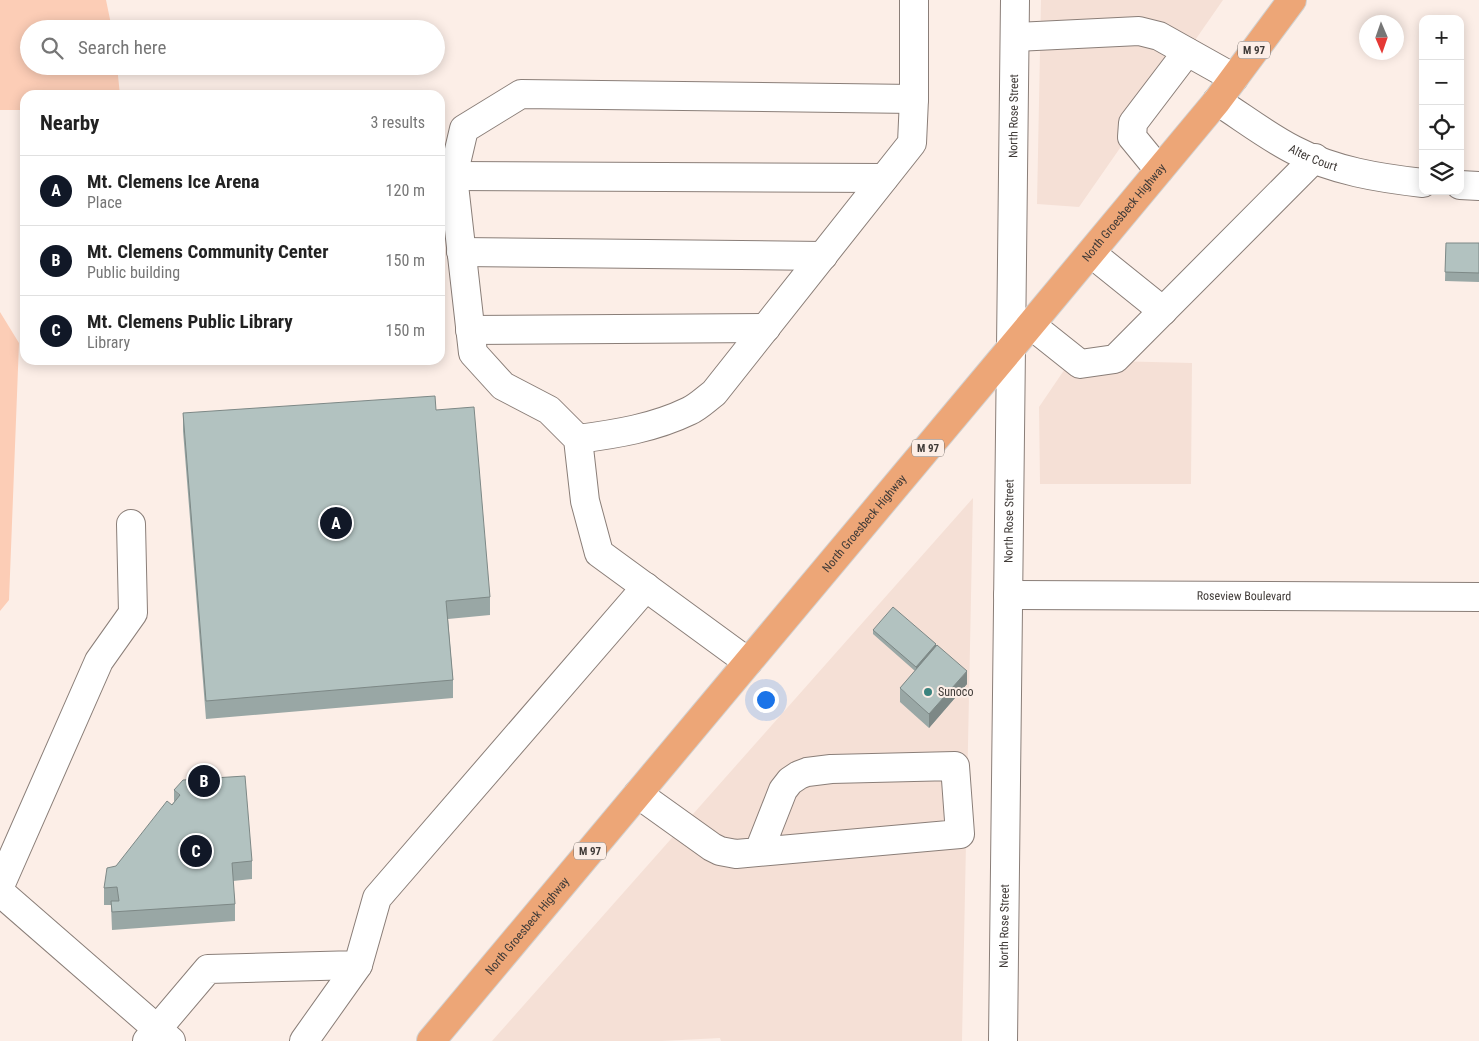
<!DOCTYPE html>
<meta charset="utf-8">
<style>
body{margin:0;font-family:"Roboto Condensed",sans-serif;background:#f6f6f6;color:#222}
.controls{position:absolute;right:15px;top:15px;display:grid;overflow:hidden;border-radius:10px;box-shadow:0 2px 12px #0003}
.controls button{width:45px;height:45px;display:grid;place-items:center;padding:0;border:0;border-bottom:1px solid #e0e0e0;background:#fff;color:#222;font:25px sans-serif}
.compass{position:absolute;left:1359px;top:15px;width:45px;height:45px;border-radius:50%;background:#fff;box-shadow:0 2px 12px #0003;rotate:178deg}
.you{position:absolute;left:765px;top:699px;width:18px;height:18px;margin:-12px;border:4px solid #fff;border-radius:50%;background:#1a73e8;box-shadow:0 0 0 8px #1a73e833}
.badge{display:grid;place-items:center;width:32px;height:32px;border-radius:50%;background:#111827;color:#fff;font-size:16px;font-weight:700}
.pin{position:absolute;translate:-50% -50%;border:2px solid #fff;box-shadow:0 1px 5px #0006}
.list{margin:0;padding:0;list-style:none}
h2{display:flex;justify-content:space-between;align-items:center;height:65px;margin:0;padding:0 20px;font-size:21px}
h2 small{font-size:16px;font-weight:400;color:#767676}
.list li{display:grid;grid-template-columns:32px 1fr auto;gap:15px;align-items:center;box-sizing:border-box;height:70px;padding:0 20px;border-top:1px solid #e0e0e0}
.list b{display:block;font-size:19px;white-space:nowrap}
.list p{margin:0;font-size:16px;white-space:nowrap;color:#767676}
.list em{font-size:16px;font-style:normal;color:#767676}
.icon{flex:none;width:28px;height:28px;fill:none;stroke:currentColor;stroke-width:2;stroke-linecap:round;stroke-linejoin:round}
.map{position:relative;flex:none;width:1479px;height:1041px;overflow:hidden}
.search{position:absolute;background:#fff;box-shadow:0 2px 12px #0003;left:20px;top:20px;width:425px;height:55px;display:flex;align-items:center;gap:12px;box-sizing:border-box;padding:0 18px;border-radius:28px;color:#767676;font-size:19px}
.panel{position:absolute;background:#fff;box-shadow:0 2px 12px #0003;left:20px;top:90px;width:425px;height:275px;border-radius:15px}
.map>svg:first-child{display:block}
.built{fill:#f5e0d6}
.green{fill:#fccdb6}
.lines{fill:none;stroke-linecap:round;stroke-linejoin:round}
.minor-casing{stroke:#8a7e78;stroke-width:30}
.major-casing{stroke:#d1d0cf;stroke-width:30}
.minor{stroke:#fff;stroke-width:28}
.major{stroke:#eda677;stroke-width:28}
.wall{fill:#99a7a5}
.shaded-wall{fill:#7d8886}
.building{fill:#b2c2c0;stroke:#7d8886}
.poi-dot{fill:#3b837e;stroke:#fceee7;stroke-width:2}
.labels{text-anchor:middle;dominant-baseline:central;stroke-width:4;stroke-linejoin:round;paint-order:stroke}
.shield{fill:#fceee7;stroke:#78716c;stroke-width:1}
.shield-label{font-size:11px;font-weight:bold;fill:#403b38}
.street-label{font-size:12px;fill:#403b38;stroke:#fceee7}
.poi-label{font-size:12px;fill:#403b38;stroke:#fceee7;text-anchor:start}
</style>
<div class="map">
<svg width="1479" height="1041" viewBox="0 0 1479 1041">
<rect width="100%" height="100%" fill="#fceee7"/>
<path class="built" d="M 1041,0 L 1223,0 L 1079,207 L 1037,204 Z
M 1071,360 L 1192,363 L 1191,484 L 1040,484 L 1039,407 Z
M 973,498 L 962,1041 L 721,1041 L 720,1038 L 662,1041 L 492,1041 Z"/>
<path class="green" d="M 0,0 L 106,0 L 112,29 L 29,29 L 29,66 L 117,66 L 120,95 L 25,95 L 25,110 L 0,110 Z
M 0,312 L 19,343 L 9,600 L 0,611 Z"/>
<g class="lines">
<g class="minor-casing">
<g id="minor">
<path d="M 1015,37 L 1139,31 L 1159,36 L 1234,78"/>
<path id="s1" d="M 1217,101 C 1241,116 1268,137 1294,150 C 1334,171 1379,178 1423,183"/>
<path d="M 1159,170 L 1132,137 L 1133,123 L 1187,52"/>
<path d="M 453,176 L 884,178"/>
<path d="M 1460,185 L 1479,186"/>
<path d="M 461,252 L 823,256"/>
<path d="M 1091,253 L 1163,311"/>
<path d="M 1031,325 L 1080,364 L 1115,359 L 1315,158"/>
<path d="M 470,330 L 766,328"/>
<path d="M 578,439 C 616,434 654,428 689,411 C 698,407 706,399 714,393 L 912,143 L 914,99"/>
<path id="s2" d="M 1008,595 L 1479,597"/>
<path d="M 748,662 L 599,553 L 585,501 L 578,439 L 549,410 L 503,386 L 473,353 L 453,176 L 464,129 L 521,94 L 914,99 L 914,0"/>
<path d="M 638,794 L 712,847 L 720,851 L 736,854 L 960,834 L 955,766 L 831,769 L 807,772 L 799,775 L 790,781 L 783,790 L 759,851"/>
<path d="M 0,886 L 99,661 L 133,613 L 131,524"/>
<path d="M 0,892 L 171,1041"/>
<path d="M 147,1041 L 208,969 L 358,965 L 377,898 L 646,587"/>
<path d="M 304,1041 L 358,965"/>
<path id="s3" d="M 1003,1041 L 1015,0"/>
</g>
</g>
<g class="major-casing">
<g id="major">
<path id="s4" d="M 431,1041 L 1012,347 L 1217,101 L 1292,0"/>
</g>
</g>
<use href="#minor" class="minor"/>
<use href="#major" class="major"/>
</g>
<path class="wall" d="M 1446,243 L 1479,243 L 1479,282 L 1445,281 Z
M 436,410 L 490,597 L 490,615 L 448,619 L 453,680 L 453,698 L 206,719 L 183,431 L 183,413 Z
M 873,630 L 936,646 L 967,684 L 929,728 L 900,702 L 900,688 L 915,671 L 873,634 Z
M 174,790 L 252,861 L 252,879 L 233,881 L 235,904 L 235,921 L 112,930 L 111,905 L 104,905 L 104,888 L 116,866 L 174,802 Z"/>
<path class="shaded-wall" d="M 936,644 L 936,649 L 916,672 L 916,667 Z
M 967,671 L 967,684 L 929,728 L 929,714 Z"/>
<path class="building" d="M 1446,243 L 1479,243 L 1479,273 L 1445,272 Z
M 435,396 L 436,410 L 474,407 L 490,597 L 446,601 L 453,680 L 206,701 L 183,413 Z
M 893,607 L 936,644 L 916,667 L 873,630 Z
M 937,645 L 967,671 L 929,714 L 900,688 Z
M 245,776 L 252,861 L 232,863 L 235,904 L 112,912 L 111,901 L 119,901 L 117,887 L 104,888 L 107,868 L 116,866 L 167,801 L 172,805 L 180,795 L 174,790 L 183,780 Z"/>
<circle class="poi-dot" cx="928" cy="692" r="5"/>
<g class="labels">
<g class="shield">
<rect x="1238" y="41.5" width="32" height="17" rx="4"/>
<rect x="912" y="439.5" width="32" height="17" rx="4"/>
<rect x="574" y="842.5" width="32" height="17" rx="4"/>
</g>
<g class="shield-label">
<text x="1254" y="50">M 97</text>
<text x="928" y="448">M 97</text>
<text x="590" y="851">M 97</text>
</g>
<g class="street-label">
<text stroke="none"><textPath href="#s3" startOffset="925">North Rose Street</textPath></text>
<text stroke="none"><textPath href="#s1" startOffset="112">Alter Court</textPath></text>
<text stroke="none"><textPath href="#s4" startOffset="1080">North Groesbeck Highway</textPath></text>
<text stroke="none"><textPath href="#s3" startOffset="520">North Rose Street</textPath></text>
<text stroke="none"><textPath href="#s4" startOffset="675">North Groesbeck Highway</textPath></text>
<text stroke="none"><textPath href="#s2" startOffset="236">Roseview Boulevard</textPath></text>
<text stroke="none"><textPath href="#s4" startOffset="150">North Groesbeck Highway</textPath></text>
<text stroke="none"><textPath href="#s3" startOffset="115">North Rose Street</textPath></text>
</g>
<g class="poi-label">
<text x="938" y="692">Sunoco</text>
</g>
</g>
</svg>
<div class="controls">
<button>+</button>
<button>−</button>
<button><svg class="icon" aria-label="locate" viewBox="0 0 24 24"><circle cx="12" cy="12" r="6"/><path d="M12 2v4M12 18v4M2 12h4M18 12h4"/></svg></button>
<button><svg class="icon" aria-label="layers" viewBox="0 0 24 24"><path d="M12 4l9 5-9 5-9-5zM3 14l9 5 9-5"/></svg></button>
</div>
<svg class="compass" viewBox="-18 -18 36 36"><path d="M0-13l5 13h-10z" fill="#e53935"/><path d="M0 13l5-13h-10z" fill="#767676"/></svg>
<div class="you"></div>
<div class="pin badge" style="left:336px;top:523px">A</div>
<div class="pin badge" style="left:204px;top:781px">B</div>
<div class="pin badge" style="left:196px;top:851px">C</div>
<div class="search"><svg class="icon" aria-label="search" viewBox="0 0 24 24"><circle cx="10" cy="10" r="6"/><path d="M15 15l6 6"/></svg>Search here</div>
<section class="panel">
<h2>Nearby<small>3 results</small></h2>
<ul class="list">
<li><span class="badge">A</span><div><b>Mt. Clemens Ice Arena</b><p>Place</p></div><em>120 m</em></li>
<li><span class="badge">B</span><div><b>Mt. Clemens Community Center</b><p>Public building</p></div><em>150 m</em></li>
<li><span class="badge">C</span><div><b>Mt. Clemens Public Library</b><p>Library</p></div><em>150 m</em></li>
</ul>
</section>
</div>
